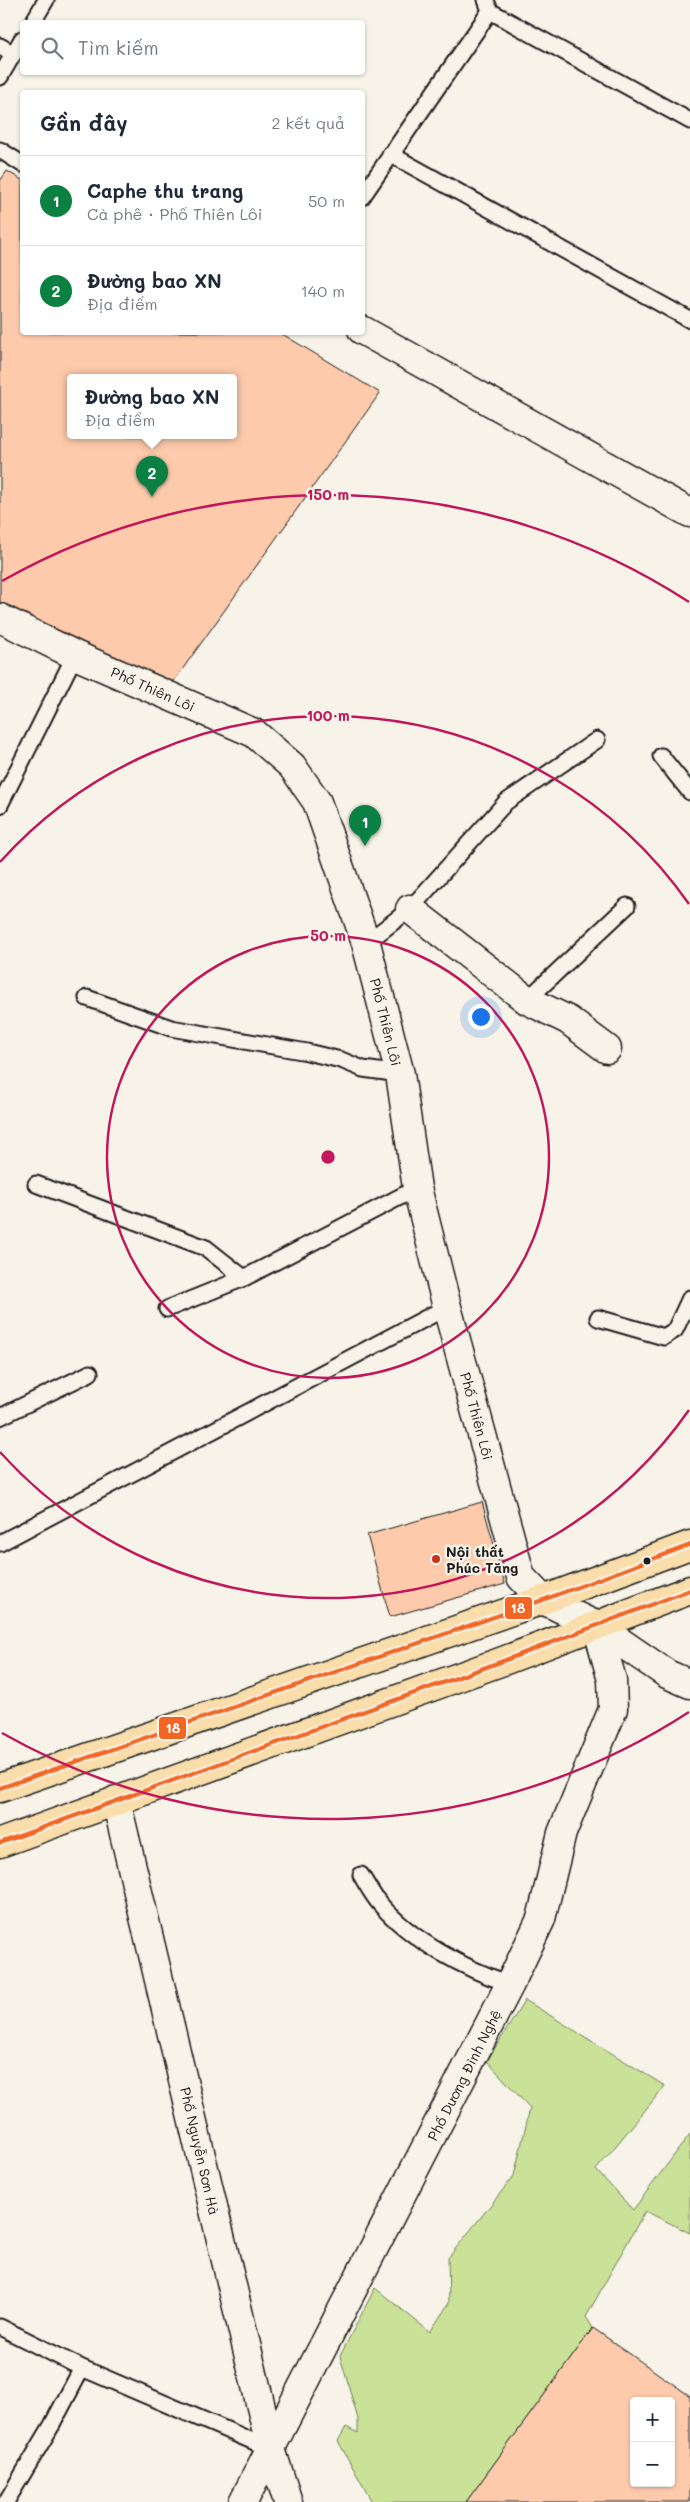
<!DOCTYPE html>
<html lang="vi">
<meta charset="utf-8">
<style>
body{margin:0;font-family:Mali,sans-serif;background:#f2f2f3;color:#1f2937}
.controls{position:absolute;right:15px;bottom:15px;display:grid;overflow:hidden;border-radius:5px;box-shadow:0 1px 4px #0004}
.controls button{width:45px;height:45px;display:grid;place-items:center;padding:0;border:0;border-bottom:1px solid #e0e1e3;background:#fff;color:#1f2937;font:25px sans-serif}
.you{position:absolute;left:480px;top:1016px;width:18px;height:18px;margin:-12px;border:4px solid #fff;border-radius:50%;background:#1a73e8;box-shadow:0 0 0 8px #1a73e833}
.badge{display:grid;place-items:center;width:32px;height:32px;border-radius:50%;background:#0b8043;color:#fff;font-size:16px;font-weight:700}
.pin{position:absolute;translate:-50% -41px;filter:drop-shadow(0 1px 2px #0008)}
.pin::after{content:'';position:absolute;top:26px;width:18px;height:15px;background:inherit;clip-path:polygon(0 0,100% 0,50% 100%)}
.popup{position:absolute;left:67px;top:374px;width:170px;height:65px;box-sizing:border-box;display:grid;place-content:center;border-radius:5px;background:#fff;filter:drop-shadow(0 1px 4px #0005);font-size:16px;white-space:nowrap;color:#747a83}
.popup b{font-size:19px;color:#1f2937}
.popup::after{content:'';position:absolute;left:50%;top:100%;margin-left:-10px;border:10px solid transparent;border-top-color:#fff}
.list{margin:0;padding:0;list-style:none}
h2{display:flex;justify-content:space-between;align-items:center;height:65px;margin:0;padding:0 20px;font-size:21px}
h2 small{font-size:16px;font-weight:400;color:#747a83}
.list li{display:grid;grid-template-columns:32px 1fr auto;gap:15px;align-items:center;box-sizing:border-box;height:90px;padding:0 20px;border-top:1px solid #e0e1e3}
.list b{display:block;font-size:19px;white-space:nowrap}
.list p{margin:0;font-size:16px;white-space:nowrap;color:#747a83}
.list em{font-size:16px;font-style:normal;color:#747a83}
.icon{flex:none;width:28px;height:28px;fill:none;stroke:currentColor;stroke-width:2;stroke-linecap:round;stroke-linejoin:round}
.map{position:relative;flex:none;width:690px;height:2502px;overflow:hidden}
.search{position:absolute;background:#fff;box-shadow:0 1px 4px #0004;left:20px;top:20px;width:345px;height:55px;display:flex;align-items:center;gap:12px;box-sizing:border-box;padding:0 18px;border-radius:5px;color:#747a83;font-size:19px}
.panel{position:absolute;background:#fff;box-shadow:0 1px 4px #0004;left:20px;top:90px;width:345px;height:245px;border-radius:5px}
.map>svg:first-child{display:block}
.green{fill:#c9e298;stroke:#727f5a}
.building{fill:#fdcbac;stroke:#1c1c1c;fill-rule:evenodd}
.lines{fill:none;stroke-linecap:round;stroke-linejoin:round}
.service-casing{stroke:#1c1c1c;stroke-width:19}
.minor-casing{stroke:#1c1c1c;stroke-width:31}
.secondary-casing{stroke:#1c1c1c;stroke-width:31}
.trunk-casing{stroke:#1c1c1c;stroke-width:31}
.service{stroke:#f7f3e8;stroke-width:15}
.minor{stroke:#f7f3e8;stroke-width:28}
.secondary{stroke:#f7f3e8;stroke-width:28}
.trunk{stroke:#f9deab;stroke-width:28}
.bus-1-casing{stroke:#f7f3e8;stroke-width:8}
.bus-1{stroke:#f26522;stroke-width:4}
.ring{fill:none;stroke:#c2185b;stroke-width:2.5}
.poi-dot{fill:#c8321e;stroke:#f7f3e8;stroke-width:2}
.bus-dot{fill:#1c1c1c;stroke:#f7f3e8;stroke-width:2}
.labels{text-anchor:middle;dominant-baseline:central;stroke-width:5;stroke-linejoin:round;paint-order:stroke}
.street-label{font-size:14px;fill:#1c1c1c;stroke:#f7f3e8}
.poi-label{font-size:14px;font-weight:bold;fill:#1c1c1c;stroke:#f7f3e8;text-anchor:start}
.centre{fill:#c2185b;stroke:#f7f3e8;stroke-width:2.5}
.ring-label{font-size:15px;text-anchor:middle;font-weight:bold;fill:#c2185b;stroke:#f7f3e8;stroke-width:5;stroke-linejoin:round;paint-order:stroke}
.line-badge{stroke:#f7f3e8;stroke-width:2}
.badge-label{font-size:14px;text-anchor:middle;font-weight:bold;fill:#fff}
</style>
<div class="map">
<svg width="690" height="2502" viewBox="0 0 690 2502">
<rect width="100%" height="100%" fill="#f7f3e8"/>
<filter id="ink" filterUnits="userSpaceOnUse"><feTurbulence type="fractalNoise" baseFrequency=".02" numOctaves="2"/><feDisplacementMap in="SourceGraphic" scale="10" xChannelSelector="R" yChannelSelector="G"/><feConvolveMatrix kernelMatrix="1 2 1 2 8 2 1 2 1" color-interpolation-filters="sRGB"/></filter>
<g filter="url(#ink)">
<path class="green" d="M 525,2000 L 665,2086 L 596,2170 L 633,2210 L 690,2134 L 690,2233 L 645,2211 L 586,2317 L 593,2328 L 466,2502 L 372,2502 L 338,2441 L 346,2427 L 358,2433 L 358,2419 L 340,2356 L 375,2288 L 430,2332 L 449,2303 L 448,2258 L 514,2176 L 530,2108 L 487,2061 Z"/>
<path class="building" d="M 7,171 L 22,180 L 22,332 L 279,332 L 380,393 L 169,688 L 0,602 L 0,181 ZM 71,378 L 233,378 L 233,436 L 71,436 Z
M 482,1502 L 505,1584 L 390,1617 L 367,1535 Z
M 593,2328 L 690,2396 L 690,2502 L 466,2502 ZM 634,2401 L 671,2401 L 671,2483 L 634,2483 Z"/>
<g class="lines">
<g class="service-casing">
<path id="service" d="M 486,0 L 490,11 L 690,121
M 33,22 L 46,0
M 0,46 L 14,54
M 0,77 L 22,39
M 0,150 L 22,164
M 390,154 L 690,320
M 362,197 L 490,11
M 661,756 L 690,792
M 0,805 L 75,655
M 366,943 L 410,909 L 506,802 L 597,740
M 87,998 L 171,1028 L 307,1052 L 341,1060 L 363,1069 L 400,1074
M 527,1000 L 627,906
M 36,1184 L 206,1248 L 244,1278
M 167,1309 L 244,1278 L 417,1188
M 598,1318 L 664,1337 L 675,1330 L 690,1298
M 0,1417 L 90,1373
M 0,1543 L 447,1307
M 361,1875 C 367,1885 373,1896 380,1904 C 412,1941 465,1969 510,1984
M 0,2327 L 82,2368 L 271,2449
M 6,2502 L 52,2425 L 82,2368"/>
</g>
<g class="minor-casing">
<path id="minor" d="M 362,330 L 690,513
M 410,909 L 527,1000 L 568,1020 L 607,1049
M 116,1800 L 271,2449 L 288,2502
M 243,2502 L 510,1984 L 541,1919 L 562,1833 L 613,1709 L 612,1680 L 597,1626"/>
</g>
<g class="secondary-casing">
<path id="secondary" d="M 0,618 L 75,655 L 254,733 L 292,766 L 317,802 L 366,943 L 400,1074 L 417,1188 L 447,1307 L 521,1577 L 543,1600 L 597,1626 L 667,1674 L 690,1684"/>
</g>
<g class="trunk-casing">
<path id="trunk" d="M 0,1788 L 543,1600 L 690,1545
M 0,1843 L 503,1661 L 690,1590"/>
</g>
<use href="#service" class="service"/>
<use href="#minor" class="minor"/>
<use href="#secondary" class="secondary"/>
<use href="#trunk" class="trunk"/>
<g class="bus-1-casing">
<path id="bus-1" d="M 0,1788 L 543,1600 L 690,1545
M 0,1843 L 503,1661 L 690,1590"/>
</g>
<use href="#bus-1" class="bus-1"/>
</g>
</g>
<g class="ring">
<circle cx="328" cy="1157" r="221"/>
<path d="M689 1410A441 441 0 0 1 0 1452M0 862A441 441 0 0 1 689 904"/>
<path d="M689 1712A662 662 0 0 1 2 1733M2 581A662 662 0 0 1 689 602"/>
</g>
<circle class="poi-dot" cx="436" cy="1559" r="5"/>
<circle class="bus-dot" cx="647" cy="1561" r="4.5"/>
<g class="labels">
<g class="street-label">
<text transform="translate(153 689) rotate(24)">Phố Thiên Lôi</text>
<text transform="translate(386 1022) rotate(76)">Phố Thiên Lôi</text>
<text transform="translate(477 1416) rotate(75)">Phố Thiên Lôi</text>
<text transform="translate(464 2075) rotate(-63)">Phố Dương Đình Nghệ</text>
<text transform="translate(200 2151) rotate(77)">Phố Nguyễn Sơn Hà</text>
</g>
<g class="poi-label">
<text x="446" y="1551">Nội thất<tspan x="446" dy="16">Phúc Tăng</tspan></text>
</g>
</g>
<circle cx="328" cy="1157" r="8" class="centre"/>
<g class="ring-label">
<text x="328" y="500">150 m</text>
<text x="328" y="721">100 m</text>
<text x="328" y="941">50 m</text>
</g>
<g class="line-badge">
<rect x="504" y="1596" width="29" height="24" rx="5" fill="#f26522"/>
<rect x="158" y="1716" width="29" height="24" rx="5" fill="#f26522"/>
</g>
<g class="badge-label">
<text x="518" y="1613">18</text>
<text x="173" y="1733">18</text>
</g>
</svg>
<div class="controls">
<button>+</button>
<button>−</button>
</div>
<div class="you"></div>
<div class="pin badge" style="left:365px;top:846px">1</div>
<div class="pin badge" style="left:152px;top:497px">2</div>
<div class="popup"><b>Đường bao XN</b>Địa điểm</div>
<div class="search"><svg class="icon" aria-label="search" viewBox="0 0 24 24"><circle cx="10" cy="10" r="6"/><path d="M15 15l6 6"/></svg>Tìm kiếm</div>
<section class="panel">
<h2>Gần đây<small>2 kết quả</small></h2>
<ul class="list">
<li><span class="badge">1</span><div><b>Caphe thu trang</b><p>Cà phê · Phố Thiên Lôi</p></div><em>50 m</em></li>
<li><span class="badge">2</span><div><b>Đường bao XN</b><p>Địa điểm</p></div><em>140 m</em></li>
</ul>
</section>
</div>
